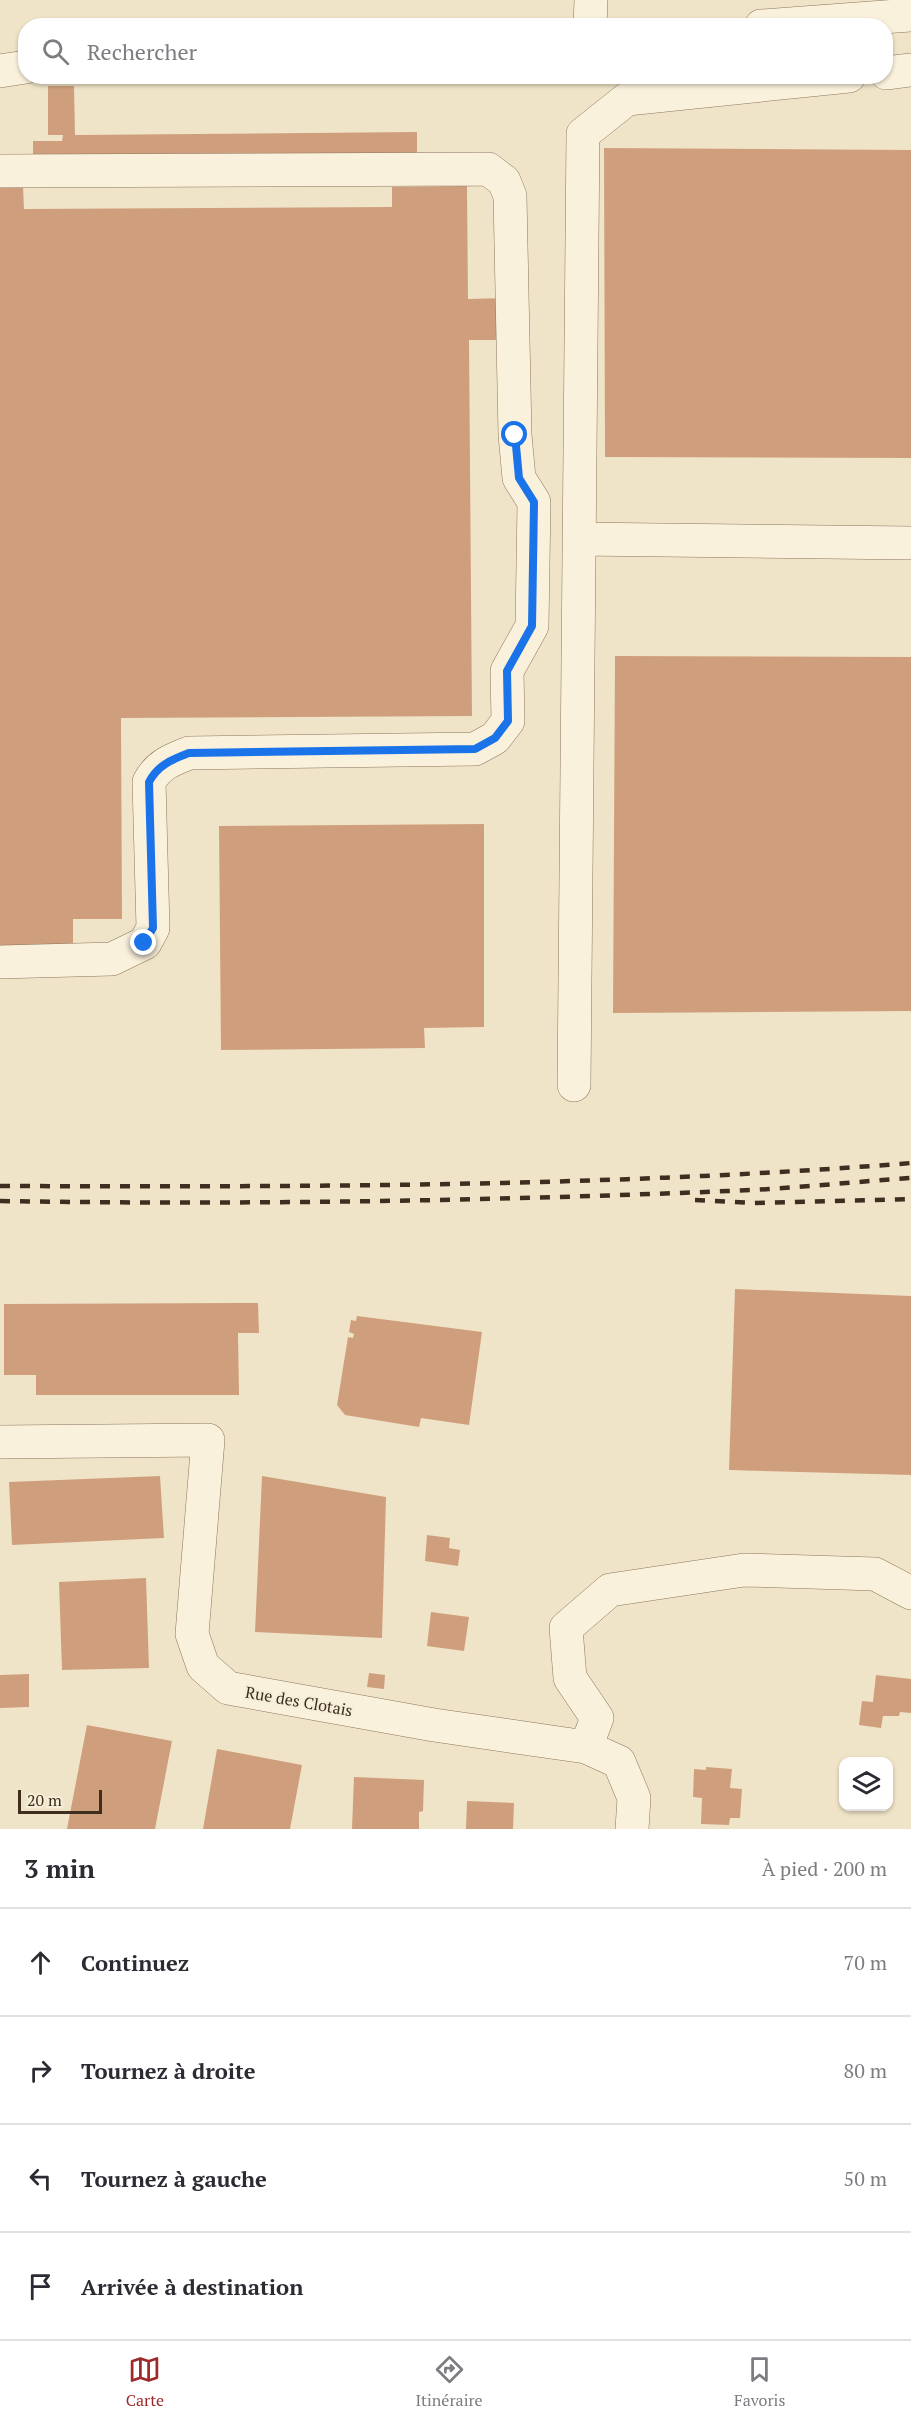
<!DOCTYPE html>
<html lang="fr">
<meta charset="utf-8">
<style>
body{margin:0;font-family:"PT Serif",serif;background:#f7f7f7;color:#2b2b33}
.controls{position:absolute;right:18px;bottom:18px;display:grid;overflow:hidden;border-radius:12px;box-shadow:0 2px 4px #0004}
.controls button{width:54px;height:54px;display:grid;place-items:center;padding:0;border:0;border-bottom:2px solid #e1e1e2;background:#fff;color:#2b2b33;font:30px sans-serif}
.scale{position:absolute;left:18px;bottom:15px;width:84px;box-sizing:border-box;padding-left:6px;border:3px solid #3d2e20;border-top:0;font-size:16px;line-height:21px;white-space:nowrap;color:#3d2e20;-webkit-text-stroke:4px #f7eed8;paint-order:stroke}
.stop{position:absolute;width:18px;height:18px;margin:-14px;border:4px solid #1a73e8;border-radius:50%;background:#fff}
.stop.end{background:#1a73e8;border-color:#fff;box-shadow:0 2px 6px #0008}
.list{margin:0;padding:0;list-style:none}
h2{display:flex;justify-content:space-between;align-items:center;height:78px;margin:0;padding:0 24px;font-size:26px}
h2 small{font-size:20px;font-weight:400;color:#7c7c81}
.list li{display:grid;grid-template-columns:39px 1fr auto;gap:18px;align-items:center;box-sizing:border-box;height:108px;padding:0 24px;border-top:2px solid #e1e1e2}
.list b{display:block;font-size:22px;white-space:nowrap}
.list em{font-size:20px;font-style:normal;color:#7c7c81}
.icon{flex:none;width:33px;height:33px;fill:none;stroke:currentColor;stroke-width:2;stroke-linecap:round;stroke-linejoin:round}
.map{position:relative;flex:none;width:911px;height:1829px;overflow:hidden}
.search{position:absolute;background:#fff;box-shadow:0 2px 4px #0004;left:18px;right:18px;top:18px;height:66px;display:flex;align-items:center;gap:15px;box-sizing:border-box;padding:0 21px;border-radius:24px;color:#7c7c81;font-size:22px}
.sheet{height:510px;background:#fff}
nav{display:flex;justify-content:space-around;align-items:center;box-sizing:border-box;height:84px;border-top:2px solid #e1e1e2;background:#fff;font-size:16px;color:#7c7c81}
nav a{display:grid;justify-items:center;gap:3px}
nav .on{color:#9e2a2b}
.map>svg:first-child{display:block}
.building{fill:#cf9f7d}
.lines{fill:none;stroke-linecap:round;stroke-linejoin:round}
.minor-casing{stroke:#8d765c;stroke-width:34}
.minor{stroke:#faf1dc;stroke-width:33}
.rail{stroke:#3d2e20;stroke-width:4.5;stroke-dasharray:10 10;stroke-linecap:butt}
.route{stroke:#1a73e8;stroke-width:8}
.labels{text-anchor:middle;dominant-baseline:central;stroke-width:4.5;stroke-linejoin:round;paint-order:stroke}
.street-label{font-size:16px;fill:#3d2e20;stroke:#f7eed8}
</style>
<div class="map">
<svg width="911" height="1829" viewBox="0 0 911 1829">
<rect width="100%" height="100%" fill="#f0e4c8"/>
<path class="building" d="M 48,86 L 74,86 L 75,135 L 417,132 L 417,153 L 62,156 L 62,154 L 33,154 L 33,141 L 62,141 L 63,135 L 48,135 Z
M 604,148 L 911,150 L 911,458 L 605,457 Z
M 0,186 L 23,186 L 24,209 L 392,207 L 392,187 L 467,186 L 468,299 L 506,298 L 506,340 L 469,340 L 472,716 L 121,718 L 122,919 L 73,919 L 73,952 L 0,953 Z
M 615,656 L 911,657 L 911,1011 L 613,1013 Z
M 484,824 L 484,1027 L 424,1028 L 425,1048 L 221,1050 L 219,826 Z
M 735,1289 L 911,1296 L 911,1475 L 729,1470 Z
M 238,1303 L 258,1303 L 259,1333 L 238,1333 L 239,1395 L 36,1395 L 36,1375 L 4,1375 L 4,1304 Z
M 357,1316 L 482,1332 L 469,1425 L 421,1418 L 419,1427 L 345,1415 L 337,1405 L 348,1337 L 353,1338 L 354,1334 L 349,1332 L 351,1320 L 356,1321 Z
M 160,1476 L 164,1538 L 12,1545 L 9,1482 Z
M 262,1476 L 386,1497 L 382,1638 L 255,1632 Z
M 427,1535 L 450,1538 L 449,1548 L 460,1550 L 458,1566 L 425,1561 Z
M 146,1578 L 149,1668 L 62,1670 L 59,1582 Z
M 431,1612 L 469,1617 L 464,1651 L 427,1646 Z
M 369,1673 L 385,1675 L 384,1689 L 367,1687 Z
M 29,1674 L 29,1707 L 0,1708 L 0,1675 Z
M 876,1675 L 911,1679 L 911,1713 L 900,1712 L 899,1716 L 883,1716 L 881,1728 L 859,1725 L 862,1701 L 873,1702 Z
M 87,1725 L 172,1741 L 155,1829 L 67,1829 Z
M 217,1749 L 302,1765 L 290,1829 L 203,1829 Z
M 706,1767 L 732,1769 L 730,1788 L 742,1789 L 740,1818 L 730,1818 L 729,1825 L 701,1824 L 702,1798 L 693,1797 L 694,1769 L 706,1770 Z
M 354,1777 L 424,1780 L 423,1811 L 419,1812 L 419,1829 L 352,1829 Z
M 467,1801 L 514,1803 L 513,1829 L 466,1829 Z"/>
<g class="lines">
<g class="minor-casing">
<path id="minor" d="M 590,26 L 591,0
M 761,26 L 911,15
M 0,71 L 26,67
M 886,73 L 911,70
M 0,171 L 488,169 L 504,181 L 510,196 L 515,435 L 519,478 L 534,502 L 532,626 L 507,671 L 508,721 L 495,738 L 475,749 L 189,753 C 171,760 158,765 149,782 L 153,928 L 145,943 L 112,959 L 0,962
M 579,539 L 911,543
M 574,1085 L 583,134 L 627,99 L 849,76
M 0,1442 L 208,1440 L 192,1634 L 203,1666 L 228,1688 L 434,1725 L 586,1747 L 619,1762 L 634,1798 L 632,1829
M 586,1747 L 597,1718 L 570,1678 L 566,1628 L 610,1590 L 744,1570 L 875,1574 L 911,1593"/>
</g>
<use href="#minor" class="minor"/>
<path class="rail" d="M 0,1186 C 304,1187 608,1187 911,1163
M 695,1200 L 754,1203 L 911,1199
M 0,1201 C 243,1205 486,1201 728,1191 C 789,1189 850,1182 911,1178"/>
</g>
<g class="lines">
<path class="route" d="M 144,943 L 153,928 L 149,782 C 158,765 171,760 189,753 L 475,749 L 495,738 L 508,721 L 507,671 L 532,626 L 534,502 L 519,478 L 515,435"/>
</g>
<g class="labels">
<g class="street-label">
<text transform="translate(299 1701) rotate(10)">Rue des Clotais</text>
</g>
</g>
</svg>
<div class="controls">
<button><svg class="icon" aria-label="layers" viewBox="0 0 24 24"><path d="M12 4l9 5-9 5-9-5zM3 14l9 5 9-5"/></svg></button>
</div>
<div class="scale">20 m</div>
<div class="stop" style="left:515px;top:435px"></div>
<div class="stop end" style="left:144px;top:943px"></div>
<div class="search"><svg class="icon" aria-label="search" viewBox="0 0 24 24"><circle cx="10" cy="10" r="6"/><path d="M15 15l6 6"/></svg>Rechercher</div>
</div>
<section class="sheet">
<h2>3 min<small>À pied · 200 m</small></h2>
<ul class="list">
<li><svg class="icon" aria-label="ahead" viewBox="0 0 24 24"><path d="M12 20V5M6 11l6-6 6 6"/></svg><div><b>Continuez</b></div><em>70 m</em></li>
<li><svg class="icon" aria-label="right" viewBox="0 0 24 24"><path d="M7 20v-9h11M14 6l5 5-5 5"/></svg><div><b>Tournez à droite</b></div><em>80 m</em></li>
<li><svg class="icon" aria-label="left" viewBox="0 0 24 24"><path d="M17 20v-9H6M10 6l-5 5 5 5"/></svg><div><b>Tournez à gauche</b></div><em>50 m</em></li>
<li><svg class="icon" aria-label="arrive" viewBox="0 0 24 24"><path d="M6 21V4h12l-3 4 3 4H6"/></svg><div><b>Arrivée à destination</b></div></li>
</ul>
</section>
<nav>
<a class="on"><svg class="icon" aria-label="map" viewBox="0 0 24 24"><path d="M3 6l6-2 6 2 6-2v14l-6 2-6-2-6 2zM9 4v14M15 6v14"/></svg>Carte</a>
<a><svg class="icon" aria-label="directions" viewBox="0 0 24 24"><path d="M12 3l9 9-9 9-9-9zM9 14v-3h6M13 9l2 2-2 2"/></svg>Itinéraire</a>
<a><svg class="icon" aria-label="saved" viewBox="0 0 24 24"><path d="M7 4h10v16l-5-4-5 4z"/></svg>Favoris</a>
</nav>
